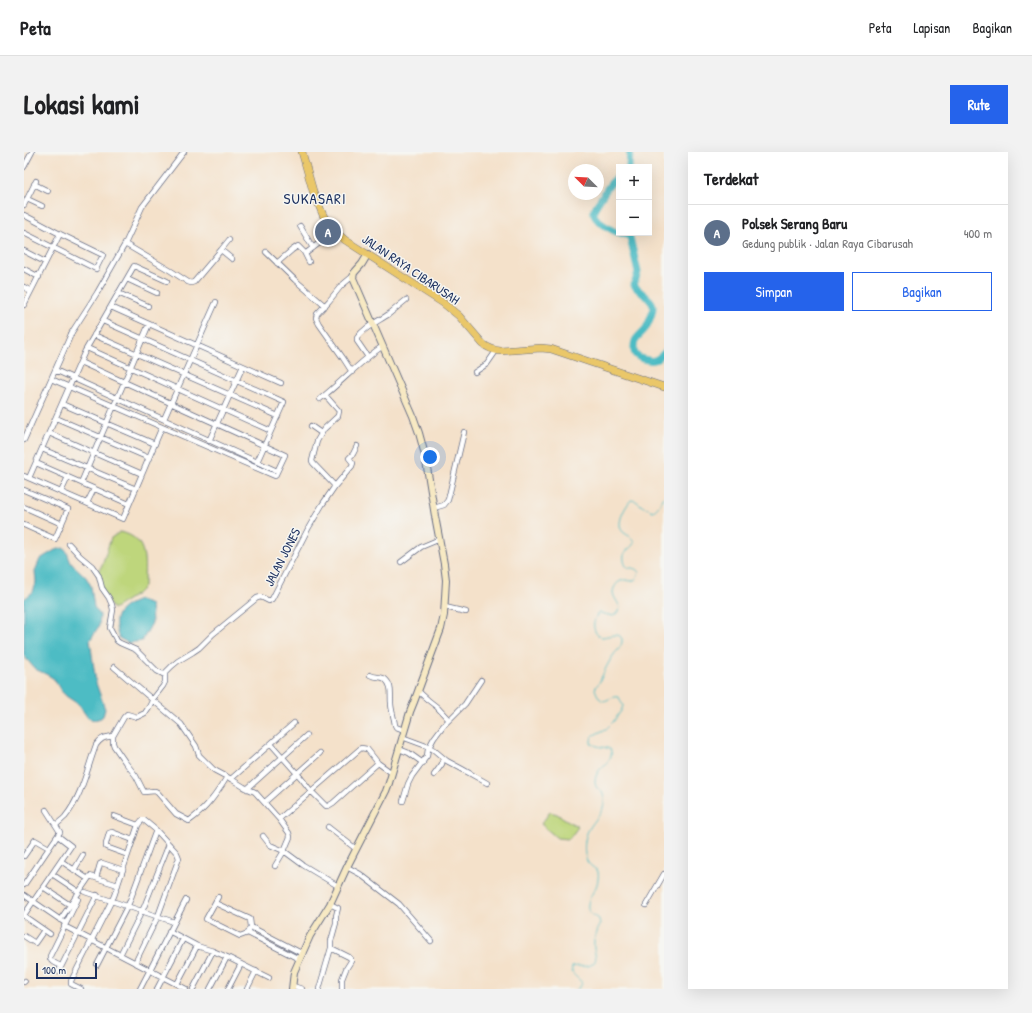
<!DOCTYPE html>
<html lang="id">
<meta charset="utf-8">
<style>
body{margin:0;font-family:"Patrick Hand",sans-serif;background:#f2f2f2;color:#202124}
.controls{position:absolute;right:12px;top:12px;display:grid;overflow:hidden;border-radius:0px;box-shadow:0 4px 16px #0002}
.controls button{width:36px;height:36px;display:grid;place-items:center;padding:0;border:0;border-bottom:1px solid #e0e0e0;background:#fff;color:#202124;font:20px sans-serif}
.compass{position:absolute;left:544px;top:12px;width:36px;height:36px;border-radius:50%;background:#fff;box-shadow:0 4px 16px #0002;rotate:294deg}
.scale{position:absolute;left:12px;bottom:10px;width:61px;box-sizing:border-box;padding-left:4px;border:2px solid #1b2f5e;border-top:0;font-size:11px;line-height:14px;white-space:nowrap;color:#1b2f5e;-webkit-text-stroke:3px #f6f6f2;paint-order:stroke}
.you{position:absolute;left:406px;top:305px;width:14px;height:14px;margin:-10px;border:3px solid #fff;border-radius:50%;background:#1a73e8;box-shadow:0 0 0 6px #1a73e833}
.badge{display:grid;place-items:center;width:26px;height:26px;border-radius:50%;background:#2563eb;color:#fff;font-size:13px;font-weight:700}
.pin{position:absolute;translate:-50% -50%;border:2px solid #fff;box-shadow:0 1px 4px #0006}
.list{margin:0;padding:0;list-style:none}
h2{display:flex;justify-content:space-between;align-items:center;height:52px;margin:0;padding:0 16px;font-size:17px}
h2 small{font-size:13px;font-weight:400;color:#757577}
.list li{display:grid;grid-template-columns:26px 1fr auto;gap:12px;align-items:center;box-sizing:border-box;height:56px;padding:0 16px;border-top:1px solid #e0e0e0}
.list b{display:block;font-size:15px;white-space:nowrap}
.list p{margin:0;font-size:13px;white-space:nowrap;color:#757577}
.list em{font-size:13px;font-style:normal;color:#757577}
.actions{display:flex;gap:8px;padding:12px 16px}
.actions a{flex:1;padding:9px 0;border:1px solid #2563eb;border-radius:0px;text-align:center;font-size:14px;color:#2563eb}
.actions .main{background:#2563eb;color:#fff}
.map{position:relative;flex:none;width:640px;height:837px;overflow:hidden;border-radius:0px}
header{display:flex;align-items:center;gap:24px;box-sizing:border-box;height:56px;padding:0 20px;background:#fff;border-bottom:1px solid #e0e0e0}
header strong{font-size:19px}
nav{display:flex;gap:22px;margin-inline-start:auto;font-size:14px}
.intro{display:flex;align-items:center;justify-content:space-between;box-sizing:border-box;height:96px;padding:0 24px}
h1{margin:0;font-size:28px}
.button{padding:10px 18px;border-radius:0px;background:#2563eb;color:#fff;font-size:14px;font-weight:700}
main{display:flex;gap:24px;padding:0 24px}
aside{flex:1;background:#fff;border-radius:0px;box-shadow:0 4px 16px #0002}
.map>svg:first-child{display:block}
.green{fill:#bed67b;stroke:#6c826c}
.water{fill:#4dbcc4;stroke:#347691}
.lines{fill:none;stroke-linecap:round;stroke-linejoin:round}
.stream{stroke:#4dbcc4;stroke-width:1}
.river{stroke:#4dbcc4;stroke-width:7}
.street-casing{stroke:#676d84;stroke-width:6}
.secondary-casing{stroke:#676d84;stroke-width:8}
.primary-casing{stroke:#676d84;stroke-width:8}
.street{stroke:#fff;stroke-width:4.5}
.secondary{stroke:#f7e9c3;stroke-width:6}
.primary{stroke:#eac769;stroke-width:7}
.labels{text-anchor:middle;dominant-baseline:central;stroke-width:3;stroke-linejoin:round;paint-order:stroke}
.street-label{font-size:13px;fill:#1b2f5e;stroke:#f6f6f2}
.quarter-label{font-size:15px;letter-spacing:1px;fill:#1b2f5e;stroke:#f6f6f2}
</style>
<header>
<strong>Peta</strong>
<nav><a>Peta</a><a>Lapisan</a><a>Bagikan</a></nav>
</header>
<div class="intro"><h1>Lokasi kami</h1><a class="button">Rute</a></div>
<main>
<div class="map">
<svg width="640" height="837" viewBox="0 0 640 837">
<rect width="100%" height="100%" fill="#f6f6f2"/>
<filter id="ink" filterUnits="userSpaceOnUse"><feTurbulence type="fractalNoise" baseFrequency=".025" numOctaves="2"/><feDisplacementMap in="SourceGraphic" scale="8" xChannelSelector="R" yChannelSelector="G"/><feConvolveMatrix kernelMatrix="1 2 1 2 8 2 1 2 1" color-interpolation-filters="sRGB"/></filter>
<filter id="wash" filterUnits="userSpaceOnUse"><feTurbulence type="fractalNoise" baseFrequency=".012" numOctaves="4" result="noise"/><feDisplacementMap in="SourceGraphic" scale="16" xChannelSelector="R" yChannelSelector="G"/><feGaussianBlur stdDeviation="0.9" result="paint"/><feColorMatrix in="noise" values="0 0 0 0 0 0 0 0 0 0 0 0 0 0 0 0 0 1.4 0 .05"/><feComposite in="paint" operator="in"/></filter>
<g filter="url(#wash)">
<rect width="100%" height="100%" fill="#f4e1ca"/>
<path class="green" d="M 96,380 C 126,386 120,412 120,435 L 113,442 L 89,457 L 81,446 L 73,422 L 78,413 L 87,386 Z
M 526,660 L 533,662 L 554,675 L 545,687 L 533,686 L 517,672 Z"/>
<path class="water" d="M 39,396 L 42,398 L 47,411 L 62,425 L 67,434 L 70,455 L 76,463 L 75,474 L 66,488 L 72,531 L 81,557 L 79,564 L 77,566 L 70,568 L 64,566 L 54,552 L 42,544 L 37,539 L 30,527 L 24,523 L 11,517 L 0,504 L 0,447 L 9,440 L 12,430 L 11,419 L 16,407 L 31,398 Z
M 115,448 L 127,453 L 128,471 L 118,489 L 104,491 L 95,486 C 87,464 94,456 115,448 Z"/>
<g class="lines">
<path class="stream" d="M 553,837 C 567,828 545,827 548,815 C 554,813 560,816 567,813 C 568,812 571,810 571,809 C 573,805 570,800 570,796 C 569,788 572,778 576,772 L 575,767 C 573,765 569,764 567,762 C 559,754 568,742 572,735 C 574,730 575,724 574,719 C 570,716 567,714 564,711 C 559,703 560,689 563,681 C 567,671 578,663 580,652 C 580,649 580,643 578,640 C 577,639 574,637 573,636 C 570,632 571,626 573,622 C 577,613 592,607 586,597 C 578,594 575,596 567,591 L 567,589 L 568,584 L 582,577 L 589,570 L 597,559 L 599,554 L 595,545 C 583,543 579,559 571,537 L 573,533 L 575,531 C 580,520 584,510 591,501 C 594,498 597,495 598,490 C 599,478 583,485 578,485 C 571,484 569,475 570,470 C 571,467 572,464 574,461 L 576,461 L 589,464 L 593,461 L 596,456 C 595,451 590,447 589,441 C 589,435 594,428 601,428 C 604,428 607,430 610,428 C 613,427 614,423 615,420 C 610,415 609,417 603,415 C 601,413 601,412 600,409 C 598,397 606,399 610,391 C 608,384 604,384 599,380 C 591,372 601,355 607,348 L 612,349 L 618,354 L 629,359 C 634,357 637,350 640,345"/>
<path class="river" d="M 605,15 L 606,0
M 595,25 C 587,28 582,39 577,46 C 575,50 570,55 570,60 C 568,68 589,79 595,81 C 600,83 603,82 606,85 L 614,120 L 610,133 C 614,140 630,147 629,155 C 629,162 625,170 622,176 C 619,180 615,183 612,187 C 610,190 610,193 610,196 C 609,205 617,207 624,208 C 631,210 635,206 640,201"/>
</g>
</g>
<g filter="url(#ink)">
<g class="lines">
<g class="street-casing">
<path id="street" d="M 0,15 L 8,0
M 10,32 L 24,39
M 3,47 L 18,54
M 0,53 L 12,29
M 0,63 L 36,82 L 0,153
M 276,74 L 289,96
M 0,81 L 72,117 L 79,103 L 36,82
M 101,92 L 147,119 L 164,130 L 167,131 L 170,130 L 197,98 L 205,88
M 197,98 L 208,107
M 0,99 L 21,110
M 242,100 L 271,128 L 301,154
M 281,102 L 311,79
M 253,111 L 268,98 L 274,94 L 280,100 L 285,110
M 0,117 L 15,125
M 103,127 L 133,141
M 0,135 L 7,139
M 94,141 L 124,154
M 87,155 L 257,231
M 79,169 L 260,250 L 233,310
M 70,183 L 254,264
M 63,196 L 247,279
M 344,205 L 333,189 L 333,186 C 340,175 355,169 365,162 C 371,157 377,152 382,148
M 31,218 L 253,319
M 328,220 L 319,206 L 295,172 L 292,166 L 293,162 L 305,149 L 317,134 L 329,124
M 451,220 L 463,212 L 472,199
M 27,227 L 251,324 L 261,303 L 56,210
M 301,243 L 315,259 L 314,264 L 300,277 L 293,289 L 288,309 L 289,311 L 311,334
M 296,247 C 318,230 336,209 359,194
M 38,252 L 131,292
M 32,266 L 125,306
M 140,267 L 192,150
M 287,274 L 297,281
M 25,281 L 118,322
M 0,288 L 48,180 L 73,141 L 101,92 L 118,55 L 160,0
M 185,289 L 219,214
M 18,297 L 112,337
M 12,311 L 105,352
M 0,324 L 99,367 L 138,275
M 5,326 L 61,199 L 110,114 L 143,129
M 57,331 L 125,172
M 0,338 L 44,357 L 31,387 L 0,373
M 37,340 L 44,325
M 63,351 L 70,337
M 0,355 L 38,372
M 410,356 L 420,353 L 424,348 L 440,280
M 45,392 L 56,404 L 68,414 L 75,424 L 78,436 L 85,446 L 88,453 L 89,458 L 86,476 L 93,489 L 96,491 L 112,498 L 133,519 L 141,523
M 377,410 L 397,395 L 416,387
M 421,455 L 442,460
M 90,515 L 157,572 L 172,594 L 175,603 L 190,618 L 207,627 L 220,635 L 231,640 L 255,667 L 265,681 L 266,685 L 260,699 L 251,714
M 346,523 C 351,526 357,524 361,527 C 369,534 366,542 367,551 C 367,558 370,565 371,573 L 372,575 L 380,578
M 394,539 L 404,548 L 413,555 L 425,568
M 89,584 L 89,591 L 90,594 L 101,610 L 112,624 L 120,640 L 131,639 L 133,640 L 152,662 L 165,669 C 182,657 192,643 203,625
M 378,585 L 405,595 L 410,598 L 423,609 L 438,617 L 463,631
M 247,592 L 277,626 L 287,639 L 302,654 L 304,654 L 309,651 L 354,611
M 375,597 L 385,601 L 399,611
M 410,623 L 418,612 L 419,606
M 207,627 L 270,571
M 223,637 L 283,583
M 379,649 L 384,632 L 388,624 L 403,604 L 404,597 L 410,586 L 419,574 L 441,552 L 457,528
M 241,650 L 296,601
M 90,664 L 114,673
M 255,667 L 337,596 L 343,597 L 354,611 L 368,621
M 32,673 C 35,670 38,668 41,665 C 58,644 63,617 72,593 C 78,585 80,586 89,584 L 100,565 L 103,562 L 113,565 L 121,561 L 125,555 L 129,547 L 139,534 L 141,530 L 141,521 L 148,514 L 154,509 L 169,500 L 175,496 L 189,482 L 233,446 L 237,445 L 245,449 L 248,447 L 285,375 L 298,353 L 311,334 L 328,314 L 329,311 L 325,306 L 329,302 L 333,294
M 304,675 L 332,697
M 239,684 L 246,693 L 260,699 L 279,713 L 314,734
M 104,703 L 82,695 L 82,692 L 85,681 L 88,680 L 109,688
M 0,704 L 11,688 L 25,696
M 37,709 L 64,727 L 66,724 L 72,726
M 323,715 L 336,722 L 375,752 L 407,789
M 50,718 L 59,703
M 28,722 L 55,740
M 0,733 L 36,680 L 22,658
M 94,733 L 72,726 L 76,712 L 78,711 L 99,718
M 19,735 L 46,753
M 61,740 L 150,770
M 0,743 L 41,771
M 191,751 L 226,767 L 227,775 L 224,781 L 216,784 L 182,767 L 194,745
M 306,752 L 314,756 L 312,764 L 312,771 L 307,789 L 307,796 L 325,805 L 327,807 L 327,809 L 322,817 L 318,827 L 318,837
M 622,753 L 640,722
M 0,763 L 47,694 L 34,684
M 0,764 L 26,782
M 36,768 L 64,727
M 40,774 L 162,837
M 227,775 L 279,802
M 145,779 L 173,794 L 189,799 L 203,805 L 245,826
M 224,781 L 275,807
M 0,784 L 11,791 L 20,778
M 96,803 L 120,755 L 145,692
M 73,813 L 105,751 L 132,678
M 37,814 C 33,812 25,810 26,804 L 54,747 L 51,745
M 35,819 L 73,743
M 0,830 L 1,829
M 153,832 L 173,794
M 269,834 L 278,837
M 57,837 L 47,832 L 47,829 L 90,744 L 114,673 L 118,668 L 120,668 L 132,678 L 153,701 L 155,706 L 134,764 L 111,811
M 116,837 L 162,748
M 133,837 L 159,787
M 169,837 L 189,799
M 186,837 L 203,805
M 204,837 L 217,812
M 223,837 L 232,819
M 295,837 L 307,796"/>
</g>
<g class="secondary-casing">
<path id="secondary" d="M 268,837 L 270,820 L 286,784 L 306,752 L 323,715 L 362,639 L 365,631 L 386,560 L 390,550 L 417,477 L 420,463 L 422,428 L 420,412 L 411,364 L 401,303 L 395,281 L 389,264 L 329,126 L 330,121 L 338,112 L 344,102"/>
</g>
<g class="primary-casing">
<path id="primary" d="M 278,0 L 289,39 L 299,63 L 306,75 L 321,88 L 419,151 L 435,164 L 459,192 C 464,196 470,198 476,199 L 517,196 L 527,197 L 640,235"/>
</g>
<use href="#street" class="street"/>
<use href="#secondary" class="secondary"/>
<use href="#primary" class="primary"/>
</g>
</g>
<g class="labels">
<g class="street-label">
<text transform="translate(387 117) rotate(34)">JALAN RAYA CIBARUSAH</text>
<text transform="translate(258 405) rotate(-63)">JALAN JONES</text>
</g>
<g class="quarter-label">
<text x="291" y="46">SUKASARI</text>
</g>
</g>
</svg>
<div class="controls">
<button>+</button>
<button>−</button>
</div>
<svg class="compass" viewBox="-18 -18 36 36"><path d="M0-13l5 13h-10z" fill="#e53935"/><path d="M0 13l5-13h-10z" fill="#757577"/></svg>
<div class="scale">100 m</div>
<div class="you"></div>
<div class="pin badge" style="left:304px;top:80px;background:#5c6f8a">A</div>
</div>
<aside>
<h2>Terdekat<small></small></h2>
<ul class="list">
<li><span class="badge" style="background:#5c6f8a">A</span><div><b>Polsek Serang Baru</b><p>Gedung publik · Jalan Raya Cibarusah</p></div><em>400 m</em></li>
</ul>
<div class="actions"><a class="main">Simpan</a><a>Bagikan</a></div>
</aside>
</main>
